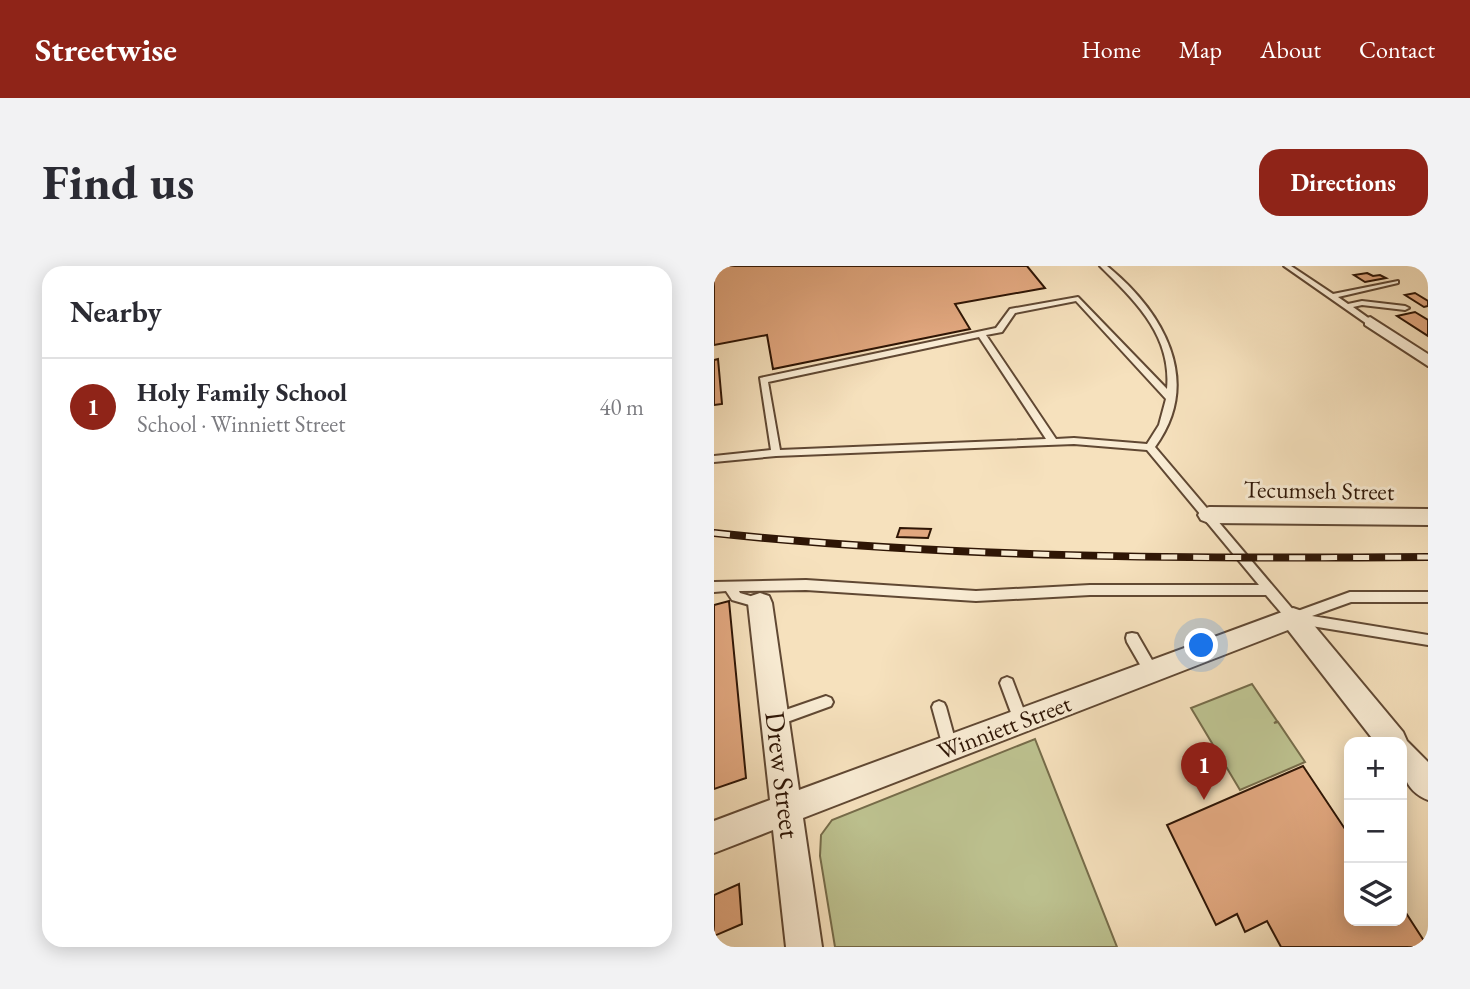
<!DOCTYPE html>
<meta charset="utf-8">
<style>
body{margin:0;font-family:"EB Garamond",serif;background:#f2f2f3;color:#2b2b33}
.controls{position:absolute;right:21px;bottom:21px;display:grid;overflow:hidden;border-radius:14px;box-shadow:0 4px 18px #0003}
.controls button{width:63px;height:63px;display:grid;place-items:center;padding:0;border:0;border-bottom:2px solid #e1e1e2;background:#fff;color:#2b2b33;font:35px sans-serif}
.you{position:absolute;left:488px;top:380px;width:24px;height:24px;margin:-18px;border:5px solid #fff;border-radius:50%;background:#1a73e8;box-shadow:0 0 0 10px #1a73e833}
.badge{display:grid;place-items:center;width:46px;height:46px;border-radius:50%;background:#8f2418;color:#fff;font-size:23px;font-weight:700}
.pin{position:absolute;translate:-50% -58px;filter:drop-shadow(0 2px 4px #0008)}
.pin::after{content:'';position:absolute;top:37px;width:24px;height:21px;background:inherit;clip-path:polygon(0 0,100% 0,50% 100%)}
.list{margin:0;padding:0;list-style:none}
h2{display:flex;justify-content:space-between;align-items:center;height:91px;margin:0;padding:0 28px;font-size:30px}
h2 small{font-size:23px;font-weight:400;color:#7c7c81}
.list li{display:grid;grid-template-columns:46px 1fr auto;gap:21px;align-items:center;box-sizing:border-box;height:98px;padding:0 28px;border-top:2px solid #e1e1e2}
.list b{display:block;font-size:26px;white-space:nowrap}
.list p{margin:0;font-size:23px;white-space:nowrap;color:#7c7c81}
.list em{font-size:23px;font-style:normal;color:#7c7c81}
.icon{flex:none;width:38px;height:38px;fill:none;stroke:currentColor;stroke-width:2;stroke-linecap:round;stroke-linejoin:round}
.map{position:relative;flex:none;width:714px;height:681px;overflow:hidden;border-radius:21px}
header{display:flex;align-items:center;gap:42px;box-sizing:border-box;height:98px;padding:0 35px;background:#8f2418;color:#fff}
header strong{font-size:33px}
nav{display:flex;gap:38px;margin-inline-start:auto;font-size:24px}
.intro{display:flex;align-items:center;justify-content:space-between;box-sizing:border-box;height:168px;padding:0 42px}
h1{margin:0;font-size:49px}
.button{padding:18px 32px;border-radius:21px;background:#8f2418;color:#fff;font-size:24px;font-weight:700}
main{display:flex;gap:42px;padding:0 42px}
aside{flex:1;background:#fff;border-radius:21px;box-shadow:0 4px 18px #0003}
.map>svg:first-child{display:block}
.green{fill:#bdc290;stroke:#766c4a;stroke-width:2}
.building{fill:#e2a880;stroke:#2e1505;stroke-width:2}
.lines{fill:none;stroke-linecap:round;stroke-linejoin:round}
.service-casing{stroke:#604833;stroke-width:4}
.minor-casing{stroke:#604833;stroke-width:4}
.service{fill:#f9ecd4;fill-rule:evenodd}
.minor{fill:#f9ecd4;fill-rule:evenodd}
.rail-casing{stroke:#2e1505;stroke-width:8}
.rail{stroke:#f9ecd4;stroke-width:5;stroke-dasharray:16;stroke-linecap:butt}
.labels{text-anchor:middle;dominant-baseline:central;stroke-width:6;stroke-linejoin:round;paint-order:stroke}
.street-label{font-size:24px;fill:#2e1505;stroke:#f9ecd4}
.near-street-label{font-size:28px;fill:#2e1505;stroke:#f9ecd4}
</style>
<header>
<strong>Streetwise</strong>
<nav><a>Home</a><a>Map</a><a>About</a><a>Contact</a></nav>
</header>
<div class="intro"><h1>Find us</h1><a class="button">Directions</a></div>
<main>
<aside>
<h2>Nearby<small></small></h2>
<ul class="list">
<li><span class="badge">1</span><div><b>Holy Family School</b><p>School · Winniett Street</p></div><em>40 m</em></li>
</ul>
</aside>
<div class="map">
<svg width="714" height="681" viewBox="0 0 714 681">
<rect width="100%" height="100%" fill="#f6e1bd"/>
<filter id="stains"><feTurbulence type="fractalNoise" baseFrequency=".00286" numOctaves="4"/><feColorMatrix values="0 0 0 0 .2 0 0 0 0 .09 0 0 0 0 .02 0 0 0 .5 -.17"/></filter>
<radialGradient id="worn" r=".72"><stop offset=".6" stop-color="#630" stop-opacity="0"/><stop offset="1" stop-color="#630" stop-opacity=".3"/></radialGradient>
<path class="green" d="M 538,418 L 563,455 L 560,457 L 564,456 L 591,496 L 526,524 L 477,442 Z
M 321,473 L 403,681 L 121,681 L 106,590 L 107,569 L 118,554 Z"/>
<path class="building" d="M 0,0 L 313,0 L 331,22 L 241,38 L 256,63 L 59,103 L 53,69 L 0,79 Z
M 653,7 L 659,10 L 666,9 L 672,12 L 651,16 L 640,9 Z
M 701,27 L 714,35 L 714,40 L 710,41 L 691,29 Z
M 701,46 L 714,54 L 714,70 L 683,50 Z
M 4,93 L 8,138 L 0,139 L 0,94 Z
M 186,262 L 217,263 L 214,272 L 183,271 Z
M 15,335 L 32,512 L 0,523 L 0,339 Z
M 589,500 L 635,569 L 635,655 L 688,655 L 688,649 L 692,647 L 714,681 L 567,681 L 553,655 L 531,666 L 523,648 L 502,659 L 453,559 Z
M 25,618 L 28,658 L 0,670 L 0,629 Z"/>
<g class="lines">
<g class="service-casing">
<path id="service" d="M 386,0 L 393,0 C 448,45 490,114 441,181 L 581,346 L 636,326 L 714,326 L 714,336 L 637,336 L 598,350 L 714,369 L 714,379 L 579,357 L 575,356 L 552,329 L 376,329 L 262,335 L 92,324 L 25,325 L 26,327 L 50,334 L 52,337 L 50,340 L 46,342 L 18,334 L 12,325 L 0,326 L 0,316 L 92,314 L 262,325 L 376,319 L 545,319 L 433,184 L 360,178 L 62,190 L 0,196 L 0,190 L 57,184 L 46,112 L 282,62 L 296,43 L 364,31 L 453,123 C 458,69 421,35 386,0 ZM 362,35 L 452,133 L 445,159 L 433,178 L 360,172 L 342,173 L 272,69 L 288,66 L 301,47 ZM 265,71 L 332,173 L 66,184 L 54,116 Z
M 570,0 L 577,0 L 619,28 L 684,15 L 684,17 L 624,31 L 634,38 L 648,35 L 691,40 L 695,42 L 691,44 L 648,39 L 639,41 L 660,56 L 653,58 Z
M 418,367 L 423,368 L 442,401 L 444,405 L 442,409 L 437,411 L 432,409 L 413,376 L 412,372 L 413,368 Z
M 293,411 L 298,413 L 314,455 L 312,460 L 307,461 L 302,460 L 286,417 L 288,413 Z
M 112,430 L 117,432 L 119,436 L 117,440 L 62,460 L 57,459 L 55,454 L 57,449 Z
M 225,435 L 230,437 L 232,441 L 243,481 L 241,486 L 236,488 L 231,486 L 229,481 L 218,441 L 220,437 Z"/>
</g>
<g class="minor-casing">
<path id="minor" d="M 656,51 L 714,88 L 714,100 L 651,59 L 651,53 Z
M 495,241 L 714,243 L 714,259 L 495,257 L 487,254 L 484,249 L 487,244 Z
M 46,327 L 55,330 L 58,337 L 85,524 L 579,342 L 588,345 L 689,466 L 693,475 L 714,496 L 714,534 C 687,523 688,502 688,476 L 661,476 L 574,364 L 89,552 L 108,681 L 72,681 L 59,564 L 0,587 L 0,555 L 56,534 L 34,337 L 37,330 Z"/>
</g>
<use href="#service" class="service"/>
<use href="#minor" class="minor"/>
<g class="rail-casing">
<path id="rail" d="M 0,267 C 238,292 475,293 714,291"/>
</g>
<use href="#rail" class="rail"/>
</g>
<g class="labels">
<g class="street-label">
<text transform="translate(605 224) rotate(1)">Tecumseh Street</text>
<text transform="translate(290 461) rotate(-21)">Winniett Street</text>
</g>
<g class="near-street-label">
<text transform="translate(69 509) rotate(83)">Drew Street</text>
</g>
</g>
<rect width="100%" height="100%" filter="url(#stains)"/>
<rect width="100%" height="100%" fill="url(#worn)"/>
</svg>
<div class="controls">
<button>+</button>
<button>−</button>
<button><svg class="icon" aria-label="layers" viewBox="0 0 24 24"><path d="M12 4l9 5-9 5-9-5zM3 14l9 5 9-5"/></svg></button>
</div>
<div class="you"></div>
<div class="pin badge" style="left:490px;top:534px">1</div>
</div>
</main>
